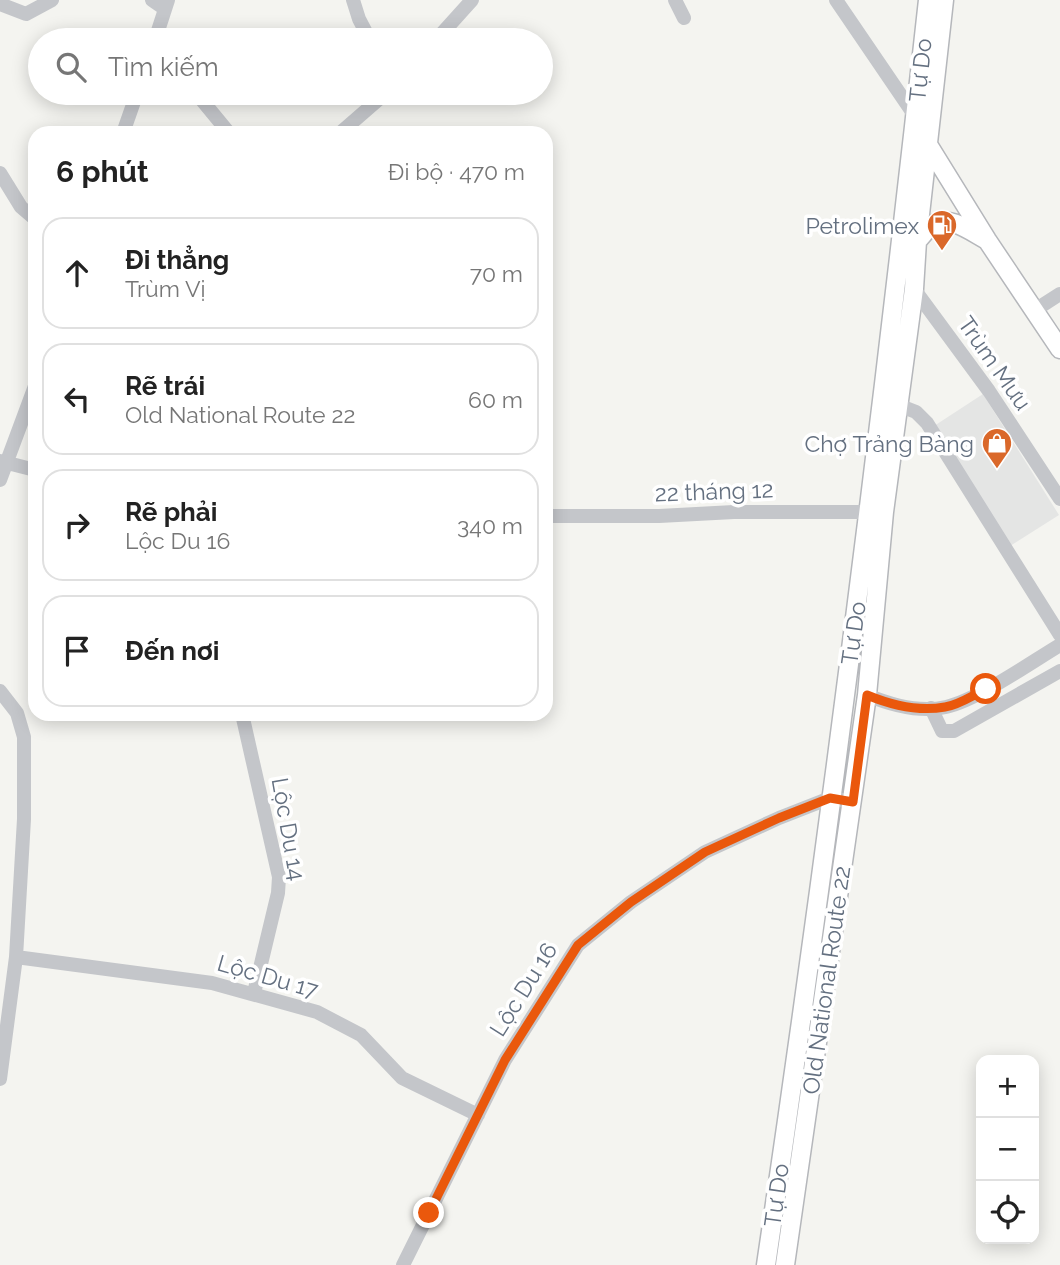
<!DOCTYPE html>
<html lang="vi">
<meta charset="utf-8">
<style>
body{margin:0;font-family:Raleway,sans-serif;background:#f2f2f2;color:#222}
.controls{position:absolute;right:21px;bottom:21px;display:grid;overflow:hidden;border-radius:14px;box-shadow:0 4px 18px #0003}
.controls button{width:63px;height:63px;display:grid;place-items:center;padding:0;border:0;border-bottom:2px solid #e0e0e0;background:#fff;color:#222;font:35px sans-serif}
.stop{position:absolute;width:21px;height:21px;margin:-16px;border:5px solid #ea580c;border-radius:50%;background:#fff}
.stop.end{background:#ea580c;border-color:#fff;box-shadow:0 2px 7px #0008}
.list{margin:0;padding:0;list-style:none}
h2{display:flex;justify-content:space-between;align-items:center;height:91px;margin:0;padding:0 28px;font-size:30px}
h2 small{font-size:23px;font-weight:400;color:#767676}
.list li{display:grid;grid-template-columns:46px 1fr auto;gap:21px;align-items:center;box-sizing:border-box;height:112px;margin:0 14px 14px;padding:0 14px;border:2px solid #e0e0e0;border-radius:21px}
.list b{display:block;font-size:26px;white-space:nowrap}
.list p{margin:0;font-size:23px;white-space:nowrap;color:#767676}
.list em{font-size:23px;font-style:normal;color:#767676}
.icon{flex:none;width:38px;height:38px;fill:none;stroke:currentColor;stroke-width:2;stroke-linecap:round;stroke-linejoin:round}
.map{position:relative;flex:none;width:1060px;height:1265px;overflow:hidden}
.search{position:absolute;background:#fff;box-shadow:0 4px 18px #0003;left:28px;top:28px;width:525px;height:77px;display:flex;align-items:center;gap:18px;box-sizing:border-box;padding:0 24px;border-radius:38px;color:#767676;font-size:26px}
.panel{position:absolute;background:#fff;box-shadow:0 4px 18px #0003;left:28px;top:126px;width:525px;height:595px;border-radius:21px}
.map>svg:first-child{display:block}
.built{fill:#e4e5e4}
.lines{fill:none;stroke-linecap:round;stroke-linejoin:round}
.major-casing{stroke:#b5b7bb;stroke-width:21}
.minor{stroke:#c4c6ca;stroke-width:14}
.major{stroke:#fff;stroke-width:18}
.route{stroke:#ea580c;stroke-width:9}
.labels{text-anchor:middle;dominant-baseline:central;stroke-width:7;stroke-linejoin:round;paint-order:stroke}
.street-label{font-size:23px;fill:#647080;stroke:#fff}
.poi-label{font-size:23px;fill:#647080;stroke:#fff;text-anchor:end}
</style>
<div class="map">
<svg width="1060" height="1265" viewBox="0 0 1060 1265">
<rect width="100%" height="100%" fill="#f4f4f0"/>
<path class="built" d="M 983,394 L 1059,515 L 1010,546 L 934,426 Z"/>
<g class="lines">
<g class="major-casing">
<path id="major" d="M 927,143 L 987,240 L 1060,349
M 917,241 C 922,236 927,228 933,225 C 948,214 972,232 985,239
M 766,1265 C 828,845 882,423 928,0
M 785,1265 L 867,695 L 884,512 L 914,289 L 917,241 L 944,0"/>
</g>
<path class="minor" d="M 152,0 L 165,9
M 353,0 L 359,19 L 370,40
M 675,0 L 684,18
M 836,0 L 915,116
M 0,4 L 26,14 L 52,0
M 155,40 L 168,0
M 436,40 L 472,0
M 196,93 L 229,133
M 123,133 L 137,93
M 340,133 L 386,93
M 0,173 L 21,207 L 35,219
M 914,289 L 989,391 L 1060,499
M 1035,310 L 1060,294
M 898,405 L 916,412 L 927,423 L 1060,635
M 0,461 L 35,470
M 0,480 L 35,386
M 546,516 L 659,516 L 734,512 L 877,512
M 0,691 L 17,713 L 24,737 L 24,819 L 16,957 L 0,1079
M 867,695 C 891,705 920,713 946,707 C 979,699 1030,663 1060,645
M 931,708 L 942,731 L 954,731 L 1060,671
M 242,714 L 279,877 L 278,893 L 254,993
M 16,957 L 212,983 L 317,1012 L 361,1035 L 402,1078 L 478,1115
M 403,1265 L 505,1060 L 578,945 L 631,902 L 705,852 L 779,818 L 830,798 L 853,802"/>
<use href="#major" class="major"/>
</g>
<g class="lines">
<path class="route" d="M 429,1213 L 505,1060 L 578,945 L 631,902 L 705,852 L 779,818 L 830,798 L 853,802 L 867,695 C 891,705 918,712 945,707 C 959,705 973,695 986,689"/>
</g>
<defs>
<g id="fuel-pin" transform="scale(1.575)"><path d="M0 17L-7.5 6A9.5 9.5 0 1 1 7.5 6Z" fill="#da682a" stroke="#fff"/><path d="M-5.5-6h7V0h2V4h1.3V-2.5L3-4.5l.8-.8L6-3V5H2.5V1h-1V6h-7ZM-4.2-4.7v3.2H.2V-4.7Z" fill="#fff"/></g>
<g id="shop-pin" transform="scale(1.575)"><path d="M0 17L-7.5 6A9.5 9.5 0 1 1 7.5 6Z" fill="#da682a" stroke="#fff"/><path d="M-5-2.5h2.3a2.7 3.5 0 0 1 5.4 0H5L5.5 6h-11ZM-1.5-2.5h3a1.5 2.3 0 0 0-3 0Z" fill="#fff"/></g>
</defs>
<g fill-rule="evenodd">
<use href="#fuel-pin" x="942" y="225"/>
<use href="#shop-pin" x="997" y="443"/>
</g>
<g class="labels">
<g class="street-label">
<text transform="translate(920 70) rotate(-84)">Tự Do</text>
<text transform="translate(995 363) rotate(55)">Trùm Mưu</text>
<text transform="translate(714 491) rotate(-2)">22 tháng 12</text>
<text transform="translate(853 633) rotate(-82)">Tự Do</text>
<text transform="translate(289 829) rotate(80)">Lộc Du 14</text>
<text transform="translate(268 976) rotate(16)">Lộc Du 17</text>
<text transform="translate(826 980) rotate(-82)">Old National Route 22</text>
<text transform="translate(523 989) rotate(-58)">Lộc Du 16</text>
<text transform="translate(776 1195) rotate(-82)">Tự Do</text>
</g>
<g class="poi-label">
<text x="919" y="225">Petrolimex</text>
<text x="974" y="443">Chợ Trảng Bàng</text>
</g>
</g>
</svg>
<div class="controls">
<button>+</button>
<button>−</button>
<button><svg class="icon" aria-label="locate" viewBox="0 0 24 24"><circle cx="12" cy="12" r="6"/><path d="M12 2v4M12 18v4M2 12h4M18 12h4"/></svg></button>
</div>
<div class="stop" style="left:986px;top:689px"></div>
<div class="stop end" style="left:429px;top:1213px"></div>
<div class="search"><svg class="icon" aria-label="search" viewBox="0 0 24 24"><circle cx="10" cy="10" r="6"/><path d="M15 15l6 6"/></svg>Tìm kiếm</div>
<section class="panel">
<h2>6 phút<small>Đi bộ · 470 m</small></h2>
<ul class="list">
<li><svg class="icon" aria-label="ahead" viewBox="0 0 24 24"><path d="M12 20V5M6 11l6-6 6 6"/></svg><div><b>Đi thẳng</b><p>Trùm Vị</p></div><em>70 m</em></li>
<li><svg class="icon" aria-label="left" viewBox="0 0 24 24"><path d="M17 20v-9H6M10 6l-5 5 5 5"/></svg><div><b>Rẽ trái</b><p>Old National Route 22</p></div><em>60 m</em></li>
<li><svg class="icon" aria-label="right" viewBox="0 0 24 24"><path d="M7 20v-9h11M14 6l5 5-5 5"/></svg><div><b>Rẽ phải</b><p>Lộc Du 16</p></div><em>340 m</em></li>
<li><svg class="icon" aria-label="arrive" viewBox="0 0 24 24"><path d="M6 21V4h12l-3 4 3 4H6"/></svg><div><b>Đến nơi</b></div></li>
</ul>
</section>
</div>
